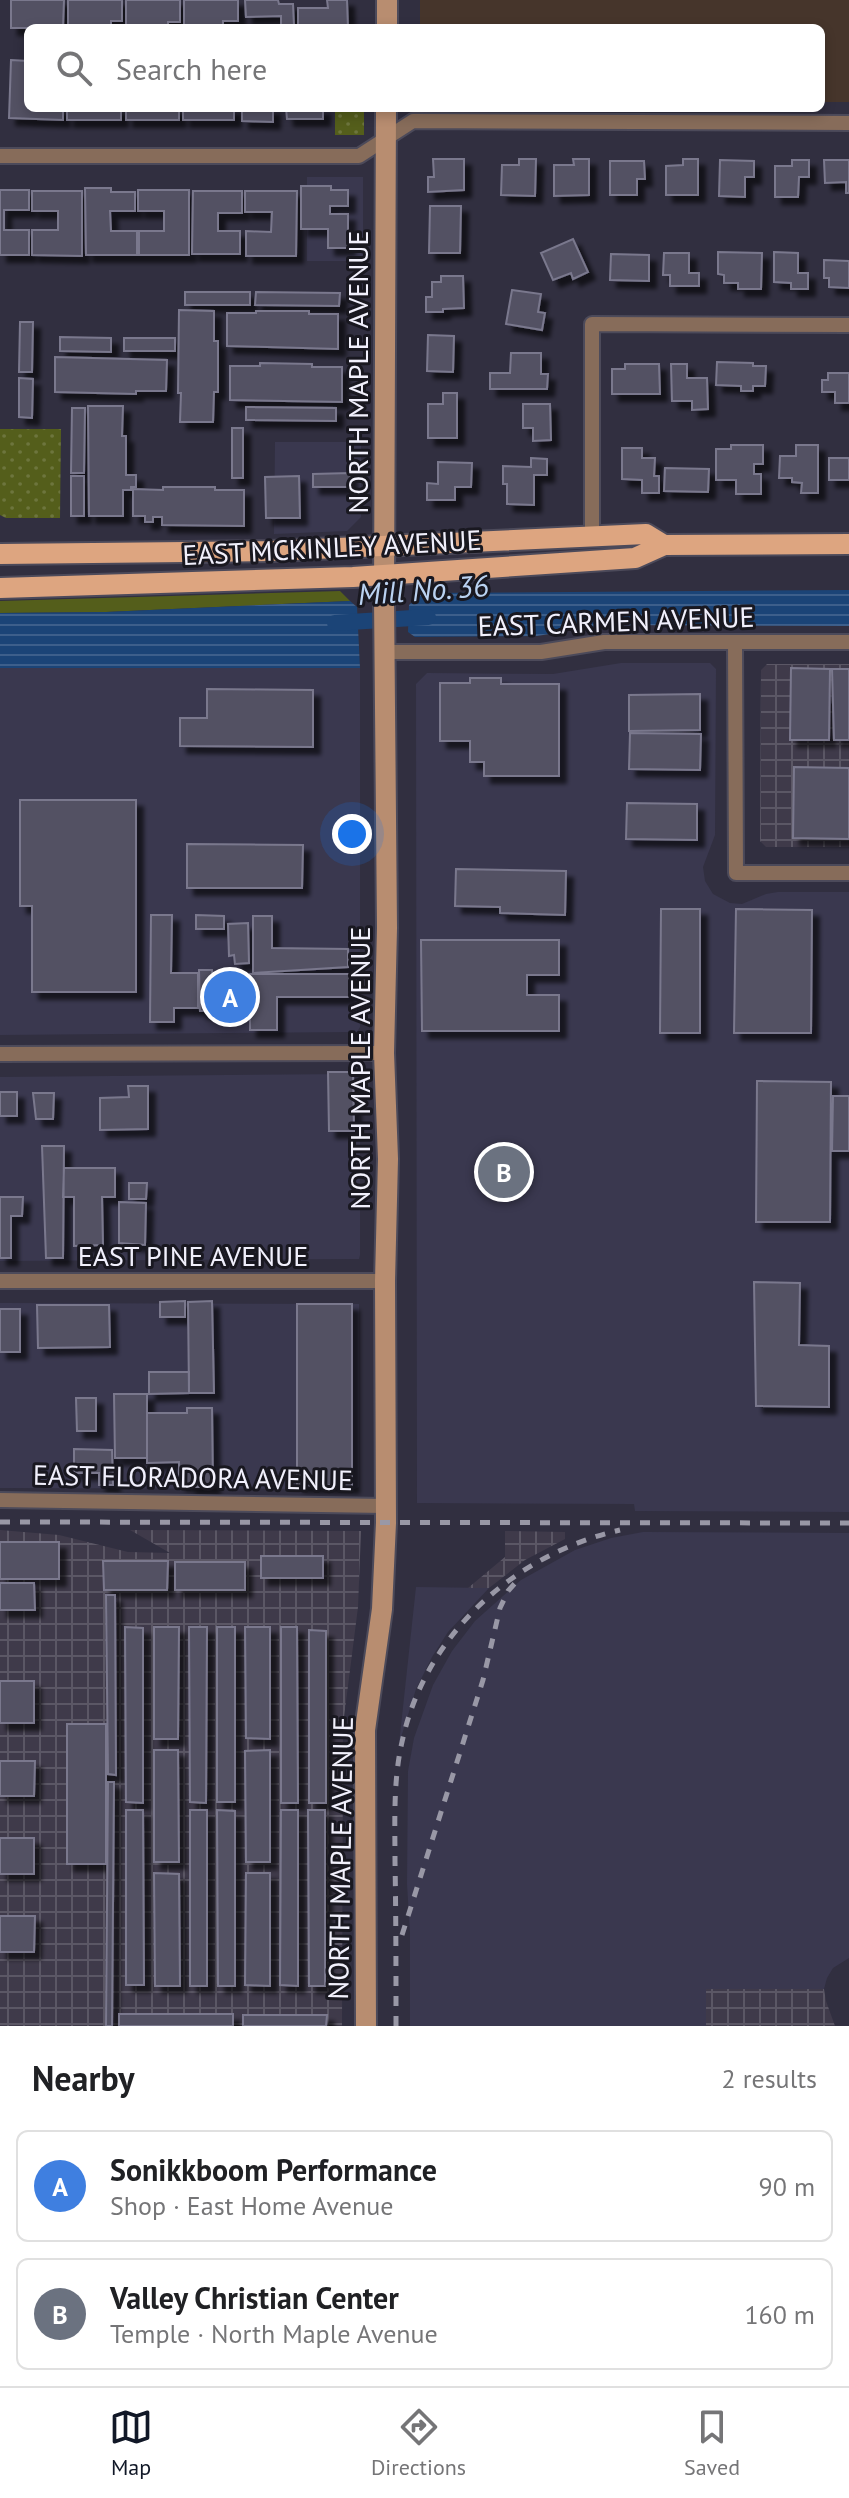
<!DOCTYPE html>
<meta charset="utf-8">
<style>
body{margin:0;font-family:"PT Sans",sans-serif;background:#f2f2f2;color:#202124}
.you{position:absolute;left:352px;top:834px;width:28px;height:28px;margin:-20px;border:6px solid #fff;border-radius:50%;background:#1a73e8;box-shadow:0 0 0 12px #1a73e833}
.badge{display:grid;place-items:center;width:52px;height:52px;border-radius:50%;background:#111827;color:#fff;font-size:26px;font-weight:700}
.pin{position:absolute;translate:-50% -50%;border:4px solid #fff;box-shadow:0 2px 8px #0006}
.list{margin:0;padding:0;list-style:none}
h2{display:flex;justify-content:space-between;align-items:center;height:104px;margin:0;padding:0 32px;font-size:34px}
h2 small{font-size:26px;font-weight:400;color:#757577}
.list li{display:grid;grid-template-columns:52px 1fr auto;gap:24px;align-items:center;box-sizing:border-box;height:112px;margin:0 16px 16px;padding:0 16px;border:2px solid #e0e0e0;border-radius:12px}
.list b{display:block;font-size:30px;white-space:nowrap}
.list p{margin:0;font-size:26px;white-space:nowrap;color:#757577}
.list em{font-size:26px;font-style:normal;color:#757577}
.icon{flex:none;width:44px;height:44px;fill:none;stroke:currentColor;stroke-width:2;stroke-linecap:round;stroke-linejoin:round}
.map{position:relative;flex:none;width:849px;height:2026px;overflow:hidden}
.search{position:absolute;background:#fff;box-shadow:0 4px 12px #0003;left:24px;right:24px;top:24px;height:88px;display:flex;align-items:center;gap:20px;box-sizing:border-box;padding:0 28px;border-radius:12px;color:#757577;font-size:30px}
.sheet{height:360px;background:#fff}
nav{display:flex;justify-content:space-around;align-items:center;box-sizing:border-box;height:112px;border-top:2px solid #e0e0e0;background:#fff;font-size:22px;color:#757577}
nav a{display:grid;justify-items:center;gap:4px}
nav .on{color:#111827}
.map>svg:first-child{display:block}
.built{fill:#3a384f}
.industrial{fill:url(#industrial-grid)}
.education{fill:#46352b}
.grass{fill:url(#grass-dots)}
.park{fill:#545e1b}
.water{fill:url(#water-rules)}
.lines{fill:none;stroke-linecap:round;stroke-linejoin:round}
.canal{stroke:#1b4477;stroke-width:16}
.building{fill:#535164;stroke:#7a788d;stroke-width:2;filter:url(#shadow)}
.street-casing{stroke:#4c4a5a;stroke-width:18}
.secondary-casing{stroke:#4c4a5a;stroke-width:24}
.primary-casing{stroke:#4c4a5a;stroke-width:24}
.street{stroke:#876c5a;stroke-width:14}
.secondary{stroke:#b88d70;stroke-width:20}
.primary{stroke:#dda580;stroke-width:20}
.rail{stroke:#9998a6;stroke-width:5;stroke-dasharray:10 10;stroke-linecap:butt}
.labels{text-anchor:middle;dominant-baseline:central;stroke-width:6;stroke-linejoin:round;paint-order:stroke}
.street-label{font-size:28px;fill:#f1f0fc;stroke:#191820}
.water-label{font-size:30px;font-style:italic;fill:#bad2f1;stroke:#191820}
</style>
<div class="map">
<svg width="849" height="2026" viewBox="0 0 849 2026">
<defs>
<pattern id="industrial-grid" width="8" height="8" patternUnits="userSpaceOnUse" patternTransform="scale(2)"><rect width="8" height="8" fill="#3f3a4a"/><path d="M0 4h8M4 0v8" fill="none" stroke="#5b5765"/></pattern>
<pattern id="grass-dots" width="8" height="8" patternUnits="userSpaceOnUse" patternTransform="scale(2)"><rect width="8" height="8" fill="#545e1b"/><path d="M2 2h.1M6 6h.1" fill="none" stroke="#6d753d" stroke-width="1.8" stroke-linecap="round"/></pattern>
<pattern id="water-rules" width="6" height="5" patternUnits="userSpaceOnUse" patternTransform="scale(2)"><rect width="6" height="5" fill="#1b4477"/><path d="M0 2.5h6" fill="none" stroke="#3d5f8b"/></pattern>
<filter id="shadow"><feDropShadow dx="7" dy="7" stdDeviation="2" flood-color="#0009"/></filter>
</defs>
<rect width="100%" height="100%" fill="#312f40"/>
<path class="built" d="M 307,177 L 363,177 L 363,261 L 307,261 Z
M 275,442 L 361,442 L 361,517 L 347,531 L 274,534 Z
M 621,663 L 710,663 L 716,669 L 715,835 L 703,867 L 705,881 L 713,894 L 730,903 L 742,904 L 766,894 L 778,892 L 849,892 L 849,1512 L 635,1511 L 634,1504 L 417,1503 L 416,684 L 427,673 L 553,674 Z
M 0,668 L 360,668 L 360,1027 L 357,1032 L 0,1035 Z
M 355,1074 L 360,1080 L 360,1255 L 359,1259 L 0,1261 L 0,1077 Z
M 0,1303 L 359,1304 L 359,1487 L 355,1489 L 0,1488 Z
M 643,1532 L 849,1533 L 849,1958 L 833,1968 L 827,1978 L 824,1989 L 706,1989 L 706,2026 L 410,2026 L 410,1933 L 407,1884 L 408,1771 L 414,1738 L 433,1685 L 452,1651 L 475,1621 L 521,1580 L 575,1550 L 611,1538 Z
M 416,1587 L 489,1588 L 448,1632 L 432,1657 L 416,1689 L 399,1744 Z"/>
<path class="industrial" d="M 767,664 L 849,664 L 849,847 L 766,847 L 760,841 L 761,670 Z
M 0,1530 L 59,1535 L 128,1552 L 170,1553 L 130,1530 L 361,1531 L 358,1607 L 343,1725 L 342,2026 L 0,2026 Z
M 505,1531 L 565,1532 L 565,1539 L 525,1560 L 489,1588 L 468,1588 L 505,1557 Z
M 706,1989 L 824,1989 L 826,2001 L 835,2026 L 706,2026 Z"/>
<path class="education" d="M 420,0 L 849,0 L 849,102 L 821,102 L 821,28 L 420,28 Z"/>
<path class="grass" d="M 335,108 L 364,108 L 364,135 L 335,135 Z
M 0,429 L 61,429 L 60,518 L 6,518 L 0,515 Z"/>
<path class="park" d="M 340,591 L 350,601 L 106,612 L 0,613 L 0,601 Z"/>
<path class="water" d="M 849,590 L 849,626 L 604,625 L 537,636 L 415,637 L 408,632 L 409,605 L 422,593 Z
M 350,601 L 357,607 L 360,668 L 0,668 L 0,613 L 106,612 Z"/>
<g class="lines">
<path class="canal" d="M 335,623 L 428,617"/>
</g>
<path class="building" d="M 11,0 L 64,0 L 63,28 L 11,28 Z
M 68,0 L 122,0 L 122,21 L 111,21 L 111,28 L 68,26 Z
M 126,0 L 180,0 L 180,22 L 168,22 L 168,26 L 126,27 Z
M 184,0 L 238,0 L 238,21 L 223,21 L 223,28 L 184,28 Z
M 245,0 L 278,0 L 279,4 L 293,4 L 294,26 L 281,26 L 281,16 L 246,17 Z
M 327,0 L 347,0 L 348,28 L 298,28 L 298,8 L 328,8 Z
M 11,60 L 28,61 L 28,108 L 63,108 L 63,120 L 9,118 Z
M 67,108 L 121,108 L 121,120 L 67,120 Z
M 126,108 L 179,108 L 179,120 L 126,120 Z
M 183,108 L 234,108 L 234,120 L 183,120 Z
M 242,108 L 273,108 L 273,122 L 242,121 Z
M 286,108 L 323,108 L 323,119 L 287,119 Z
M 433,159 L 464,159 L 464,190 L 428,192 L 428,177 L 434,177 Z
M 519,159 L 536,159 L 535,196 L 501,195 L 502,165 L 519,165 Z
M 573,159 L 589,159 L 589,195 L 554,196 L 554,165 L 574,165 Z
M 683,159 L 698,159 L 698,195 L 666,195 L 666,166 L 683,165 Z
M 720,160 L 754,161 L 754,177 L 745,177 L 745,197 L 719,196 Z
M 792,160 L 809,160 L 809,177 L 799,177 L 798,197 L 775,197 L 775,166 L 792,166 Z
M 824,160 L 849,160 L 849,193 L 846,193 L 846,182 L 825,183 Z
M 610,161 L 644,161 L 645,179 L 637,179 L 637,195 L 610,195 Z
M 301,186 L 331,186 L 331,190 L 348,190 L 348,206 L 330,206 L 330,214 L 348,214 L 348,248 L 328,248 L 328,229 L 301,229 Z
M 85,188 L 111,188 L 111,192 L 135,192 L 135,211 L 110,211 L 111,231 L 137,231 L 137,255 L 86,255 Z
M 0,190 L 29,190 L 29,210 L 4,210 L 4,230 L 29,230 L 29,255 L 0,255 Z
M 138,190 L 189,190 L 189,255 L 139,255 L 139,231 L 164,231 L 164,211 L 138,211 Z
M 32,191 L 82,191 L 82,256 L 32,255 L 32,230 L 58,230 L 58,211 L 32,211 Z
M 193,191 L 242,191 L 242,213 L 218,213 L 218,231 L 240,231 L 240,254 L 192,254 Z
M 245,191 L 297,191 L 296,256 L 246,256 L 246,231 L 271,232 L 272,212 L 245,212 Z
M 430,206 L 461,206 L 460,253 L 429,253 Z
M 573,239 L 588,272 L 573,279 L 571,273 L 553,280 L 541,253 Z
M 718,252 L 762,253 L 761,289 L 738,289 L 738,283 L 724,283 L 724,275 L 718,274 Z
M 774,252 L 798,253 L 798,273 L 808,273 L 808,289 L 791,289 L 791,283 L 774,282 Z
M 664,253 L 689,253 L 689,273 L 699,273 L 699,286 L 670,286 L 670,275 L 663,275 Z
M 611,254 L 649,255 L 649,281 L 610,280 Z
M 824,260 L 849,261 L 849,288 L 829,287 L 829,278 L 824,278 Z
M 441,276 L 463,276 L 464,308 L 443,309 L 443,312 L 426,312 L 426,297 L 432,297 L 432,282 L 441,282 Z
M 512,290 L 541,294 L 538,312 L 545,313 L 542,330 L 506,324 Z
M 185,292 L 250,292 L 250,305 L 185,305 Z
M 256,292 L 340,293 L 339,306 L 255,305 Z
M 179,310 L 214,311 L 214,341 L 218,341 L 218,392 L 214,392 L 213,422 L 180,422 L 181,393 L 178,393 Z
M 256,311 L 309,311 L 309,314 L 338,314 L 338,349 L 227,346 L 227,313 L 256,313 Z
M 20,322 L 33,322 L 32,372 L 19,372 Z
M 428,335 L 454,336 L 453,372 L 427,371 Z
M 60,337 L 111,338 L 111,352 L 60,351 Z
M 124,338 L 175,338 L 175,351 L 124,351 Z
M 511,353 L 541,353 L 541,374 L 548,374 L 547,389 L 490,389 L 490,373 L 510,373 Z
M 55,357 L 167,360 L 166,391 L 136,391 L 136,394 L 55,392 Z
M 717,362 L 753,363 L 753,366 L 766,366 L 765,386 L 753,386 L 753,391 L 741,391 L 741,386 L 716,385 Z
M 260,363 L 312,364 L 312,367 L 342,367 L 342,402 L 230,400 L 230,366 L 260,366 Z
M 625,364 L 659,364 L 660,394 L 612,394 L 612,369 L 625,369 Z
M 671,364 L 687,364 L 687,378 L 707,378 L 708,409 L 692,410 L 692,401 L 672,401 Z
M 828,373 L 849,373 L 849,403 L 835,403 L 835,392 L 822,392 L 822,380 L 828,380 Z
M 19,378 L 33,379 L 32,418 L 19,417 Z
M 443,393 L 457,393 L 457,438 L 428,438 L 428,404 L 443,404 Z
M 523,404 L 550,404 L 551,440 L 533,441 L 533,428 L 523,428 Z
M 88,406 L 123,406 L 122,436 L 126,436 L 126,475 L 136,475 L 136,487 L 131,487 L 131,490 L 123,490 L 123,516 L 89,516 Z
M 246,407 L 336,408 L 336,421 L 246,420 Z
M 72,408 L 85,408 L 84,473 L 71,473 Z
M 232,428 L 243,428 L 243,478 L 232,478 Z
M 731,445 L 763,445 L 763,464 L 754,464 L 754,474 L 761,474 L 761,494 L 736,494 L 736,480 L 716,480 L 716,449 L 731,449 Z
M 796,445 L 818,445 L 818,493 L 801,493 L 802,483 L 792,482 L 792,478 L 779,478 L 780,456 L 796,456 Z
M 622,448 L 642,448 L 642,458 L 655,458 L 654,476 L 659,476 L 659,493 L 642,493 L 642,480 L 622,479 Z
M 531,458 L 547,459 L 547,475 L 534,475 L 534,505 L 507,504 L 507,484 L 503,484 L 503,466 L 531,467 Z
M 829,458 L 849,458 L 849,480 L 829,480 Z
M 438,462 L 472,463 L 471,487 L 455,487 L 455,500 L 427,500 L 427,483 L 438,484 Z
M 665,468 L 709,469 L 708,492 L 664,491 Z
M 350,473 L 350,487 L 313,487 L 313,474 Z
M 71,476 L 84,476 L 84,516 L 71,516 Z
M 299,476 L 300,518 L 266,518 L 265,477 Z
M 163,487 L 215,487 L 215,490 L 244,490 L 244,526 L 162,525 L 162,517 L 153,517 L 153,522 L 145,522 L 145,516 L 133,516 L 133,489 L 163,490 Z
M 791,668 L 830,669 L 829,740 L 790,740 Z
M 832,669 L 849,669 L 849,740 L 834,740 Z
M 470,678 L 501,678 L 501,684 L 559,684 L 559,776 L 484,776 L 484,762 L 470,762 L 470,741 L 440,741 L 440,683 L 470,683 Z
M 207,689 L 313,690 L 313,747 L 180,746 L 180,718 L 207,718 Z
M 700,694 L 700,730 L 629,731 L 629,695 Z
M 630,733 L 701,734 L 700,770 L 629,769 Z
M 794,767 L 849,768 L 849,839 L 793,838 Z
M 20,800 L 136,800 L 136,992 L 32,992 L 32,906 L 20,906 Z
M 627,803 L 697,804 L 697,840 L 626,839 Z
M 187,844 L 303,845 L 302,888 L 187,888 Z
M 456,869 L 566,871 L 565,915 L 500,913 L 500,907 L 455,906 Z
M 661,909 L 700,909 L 700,1033 L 660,1033 Z
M 736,909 L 812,910 L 811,1033 L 734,1033 Z
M 151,915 L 172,915 L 171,973 L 198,973 L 198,1008 L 174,1008 L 174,1022 L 150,1022 Z
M 196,915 L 224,916 L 224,929 L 196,929 Z
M 253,916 L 272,916 L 272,948 L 348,949 L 348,967 L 253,973 Z
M 248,923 L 249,963 L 235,964 L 234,955 L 229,956 L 228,924 Z
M 421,940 L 559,940 L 559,975 L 527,975 L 527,995 L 559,995 L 559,1031 L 422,1031 Z
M 199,970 L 212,970 L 213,985 L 220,985 L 220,995 L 227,995 L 227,1011 L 200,1011 Z
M 250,974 L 349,974 L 349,997 L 277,997 L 277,1030 L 250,1030 Z
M 328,1072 L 353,1072 L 354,1131 L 329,1131 Z
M 757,1081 L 831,1082 L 830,1222 L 756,1222 Z
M 128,1086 L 148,1086 L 148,1129 L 100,1130 L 100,1098 L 129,1097 Z
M 0,1092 L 17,1092 L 17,1116 L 0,1116 Z
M 33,1093 L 54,1093 L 53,1119 L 36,1119 Z
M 833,1096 L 849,1096 L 849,1151 L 832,1151 Z
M 42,1146 L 64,1146 L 63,1258 L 46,1258 Z
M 64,1168 L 115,1168 L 115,1197 L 102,1197 L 103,1245 L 74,1246 L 74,1197 L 63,1197 Z
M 129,1183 L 147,1183 L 146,1199 L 129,1199 Z
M 0,1197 L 23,1197 L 22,1216 L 11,1216 L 11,1258 L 0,1258 Z
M 119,1202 L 146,1203 L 145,1245 L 119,1243 Z
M 754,1282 L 800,1283 L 799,1345 L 829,1346 L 829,1407 L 756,1406 Z
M 185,1301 L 185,1317 L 160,1317 L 160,1302 Z
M 212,1301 L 214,1393 L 189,1393 L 188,1302 Z
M 297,1304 L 352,1304 L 352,1486 L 297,1485 Z
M 37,1305 L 109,1305 L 110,1347 L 38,1348 Z
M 0,1309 L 20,1309 L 20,1352 L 0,1352 Z
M 149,1372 L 189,1372 L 189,1393 L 149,1394 Z
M 114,1394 L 147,1394 L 147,1458 L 115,1458 Z
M 76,1398 L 96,1398 L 96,1431 L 77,1431 Z
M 187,1408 L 212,1408 L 213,1487 L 189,1487 L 189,1484 L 179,1484 L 179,1462 L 147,1463 L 147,1413 L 187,1413 Z
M 74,1449 L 112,1450 L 113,1485 L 99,1485 L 99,1473 L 74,1473 Z
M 0,1542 L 59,1542 L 59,1579 L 0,1579 Z
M 261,1556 L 323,1556 L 323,1578 L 261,1578 Z
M 103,1561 L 168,1561 L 167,1590 L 104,1590 Z
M 175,1562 L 245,1562 L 245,1590 L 175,1590 Z
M 0,1583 L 34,1583 L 35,1610 L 0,1610 Z
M 106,1595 L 115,1595 L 116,1775 L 108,1774 Z
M 125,1627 L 143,1628 L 143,1803 L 126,1802 Z
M 154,1627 L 179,1627 L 178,1739 L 154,1739 Z
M 189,1627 L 207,1627 L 206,1803 L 190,1802 Z
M 217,1627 L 235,1627 L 235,1802 L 217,1802 Z
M 245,1627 L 270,1627 L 270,1739 L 246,1738 Z
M 281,1627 L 297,1627 L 298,1803 L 281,1803 Z
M 309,1630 L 326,1631 L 326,1803 L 309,1803 Z
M 0,1681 L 34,1681 L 34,1723 L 0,1723 Z
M 67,1724 L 106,1724 L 106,1864 L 67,1864 Z
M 154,1750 L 178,1750 L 179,1862 L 154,1862 Z
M 270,1750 L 270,1862 L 246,1862 L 245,1751 Z
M 0,1761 L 35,1761 L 34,1796 L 0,1796 Z
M 108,1782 L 114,1782 L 112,2026 L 106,2026 Z
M 126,1810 L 143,1810 L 144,1985 L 126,1985 Z
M 190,1810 L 207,1810 L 207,1986 L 190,1986 Z
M 217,1810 L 235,1811 L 235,1986 L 218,1986 Z
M 281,1810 L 298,1810 L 298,1986 L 280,1985 Z
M 308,1810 L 325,1810 L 325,1986 L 309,1986 Z
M 0,1838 L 34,1838 L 34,1874 L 0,1874 Z
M 154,1873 L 179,1874 L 180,1986 L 155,1986 Z
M 246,1873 L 270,1873 L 270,1986 L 245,1985 Z
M 0,1916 L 35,1916 L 34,1952 L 0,1952 Z
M 119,2014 L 233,2014 L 233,2026 L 119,2026 Z
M 243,2015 L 327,2015 L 326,2026 L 243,2026 Z"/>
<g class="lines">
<g class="street-casing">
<path id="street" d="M 0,156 L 359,156 L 413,121 L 849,123
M 592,535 L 592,324 L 849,325
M 735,642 L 736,873 L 849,873
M 384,652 L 541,652 L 604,642 L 849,642
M 0,1054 L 384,1053
M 0,1281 L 385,1281
M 0,1500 L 386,1506"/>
</g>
<g class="secondary-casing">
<path id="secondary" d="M 387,28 L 387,0
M 366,2026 L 365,1730 L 382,1609 L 386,1523 L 385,1281 L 388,1159 L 384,1053 L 387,928 L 384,597 L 386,108"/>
</g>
<g class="primary-casing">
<path id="primary" d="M 0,554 L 270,551 L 646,534 L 664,545
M 0,588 L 353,577 L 635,558 L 664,545 L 849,544"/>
</g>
<use href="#street" class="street"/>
<use href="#secondary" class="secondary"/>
<use href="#primary" class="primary"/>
<path class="rail" d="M 0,1522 L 849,1523
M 402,1935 L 483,1680 L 500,1608 L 508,1591 L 516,1582
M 396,2026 C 396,1971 396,1917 395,1862 C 395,1822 393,1781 402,1742 C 425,1634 515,1554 620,1530"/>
</g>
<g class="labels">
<g class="street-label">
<text transform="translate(357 372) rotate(-90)">NORTH MAPLE AVENUE</text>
<text transform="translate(332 547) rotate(-3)">EAST MCKINLEY AVENUE</text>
<text transform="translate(616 621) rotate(-2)">EAST CARMEN AVENUE</text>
<text transform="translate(359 1068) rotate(-90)">NORTH MAPLE AVENUE</text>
<text x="193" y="1255">EAST PINE AVENUE</text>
<text transform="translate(193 1477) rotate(1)">EAST FLORADORA AVENUE</text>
<text transform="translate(340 1858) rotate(-89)">NORTH MAPLE AVENUE</text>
</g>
<g class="water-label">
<text transform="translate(423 589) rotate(-4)">Mill No. 36</text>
</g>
</g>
</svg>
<div class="you"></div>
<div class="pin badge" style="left:230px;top:997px;background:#3f7fe0">A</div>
<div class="pin badge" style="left:504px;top:1172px;background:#6b7280">B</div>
<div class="search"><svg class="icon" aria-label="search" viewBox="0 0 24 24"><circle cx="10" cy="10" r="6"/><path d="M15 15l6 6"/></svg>Search here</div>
</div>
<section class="sheet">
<h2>Nearby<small>2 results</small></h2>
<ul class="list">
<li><span class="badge" style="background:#3f7fe0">A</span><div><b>Sonikkboom Performance</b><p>Shop · East Home Avenue</p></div><em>90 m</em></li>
<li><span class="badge" style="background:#6b7280">B</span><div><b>Valley Christian Center</b><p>Temple · North Maple Avenue</p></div><em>160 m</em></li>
</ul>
</section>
<nav>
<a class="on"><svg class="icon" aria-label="map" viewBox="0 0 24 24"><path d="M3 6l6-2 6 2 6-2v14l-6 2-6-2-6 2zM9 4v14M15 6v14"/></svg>Map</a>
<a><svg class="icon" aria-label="directions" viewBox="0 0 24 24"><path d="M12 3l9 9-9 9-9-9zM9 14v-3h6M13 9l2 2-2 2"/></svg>Directions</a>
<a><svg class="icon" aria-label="saved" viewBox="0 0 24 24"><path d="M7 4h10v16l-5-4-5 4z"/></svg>Saved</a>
</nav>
